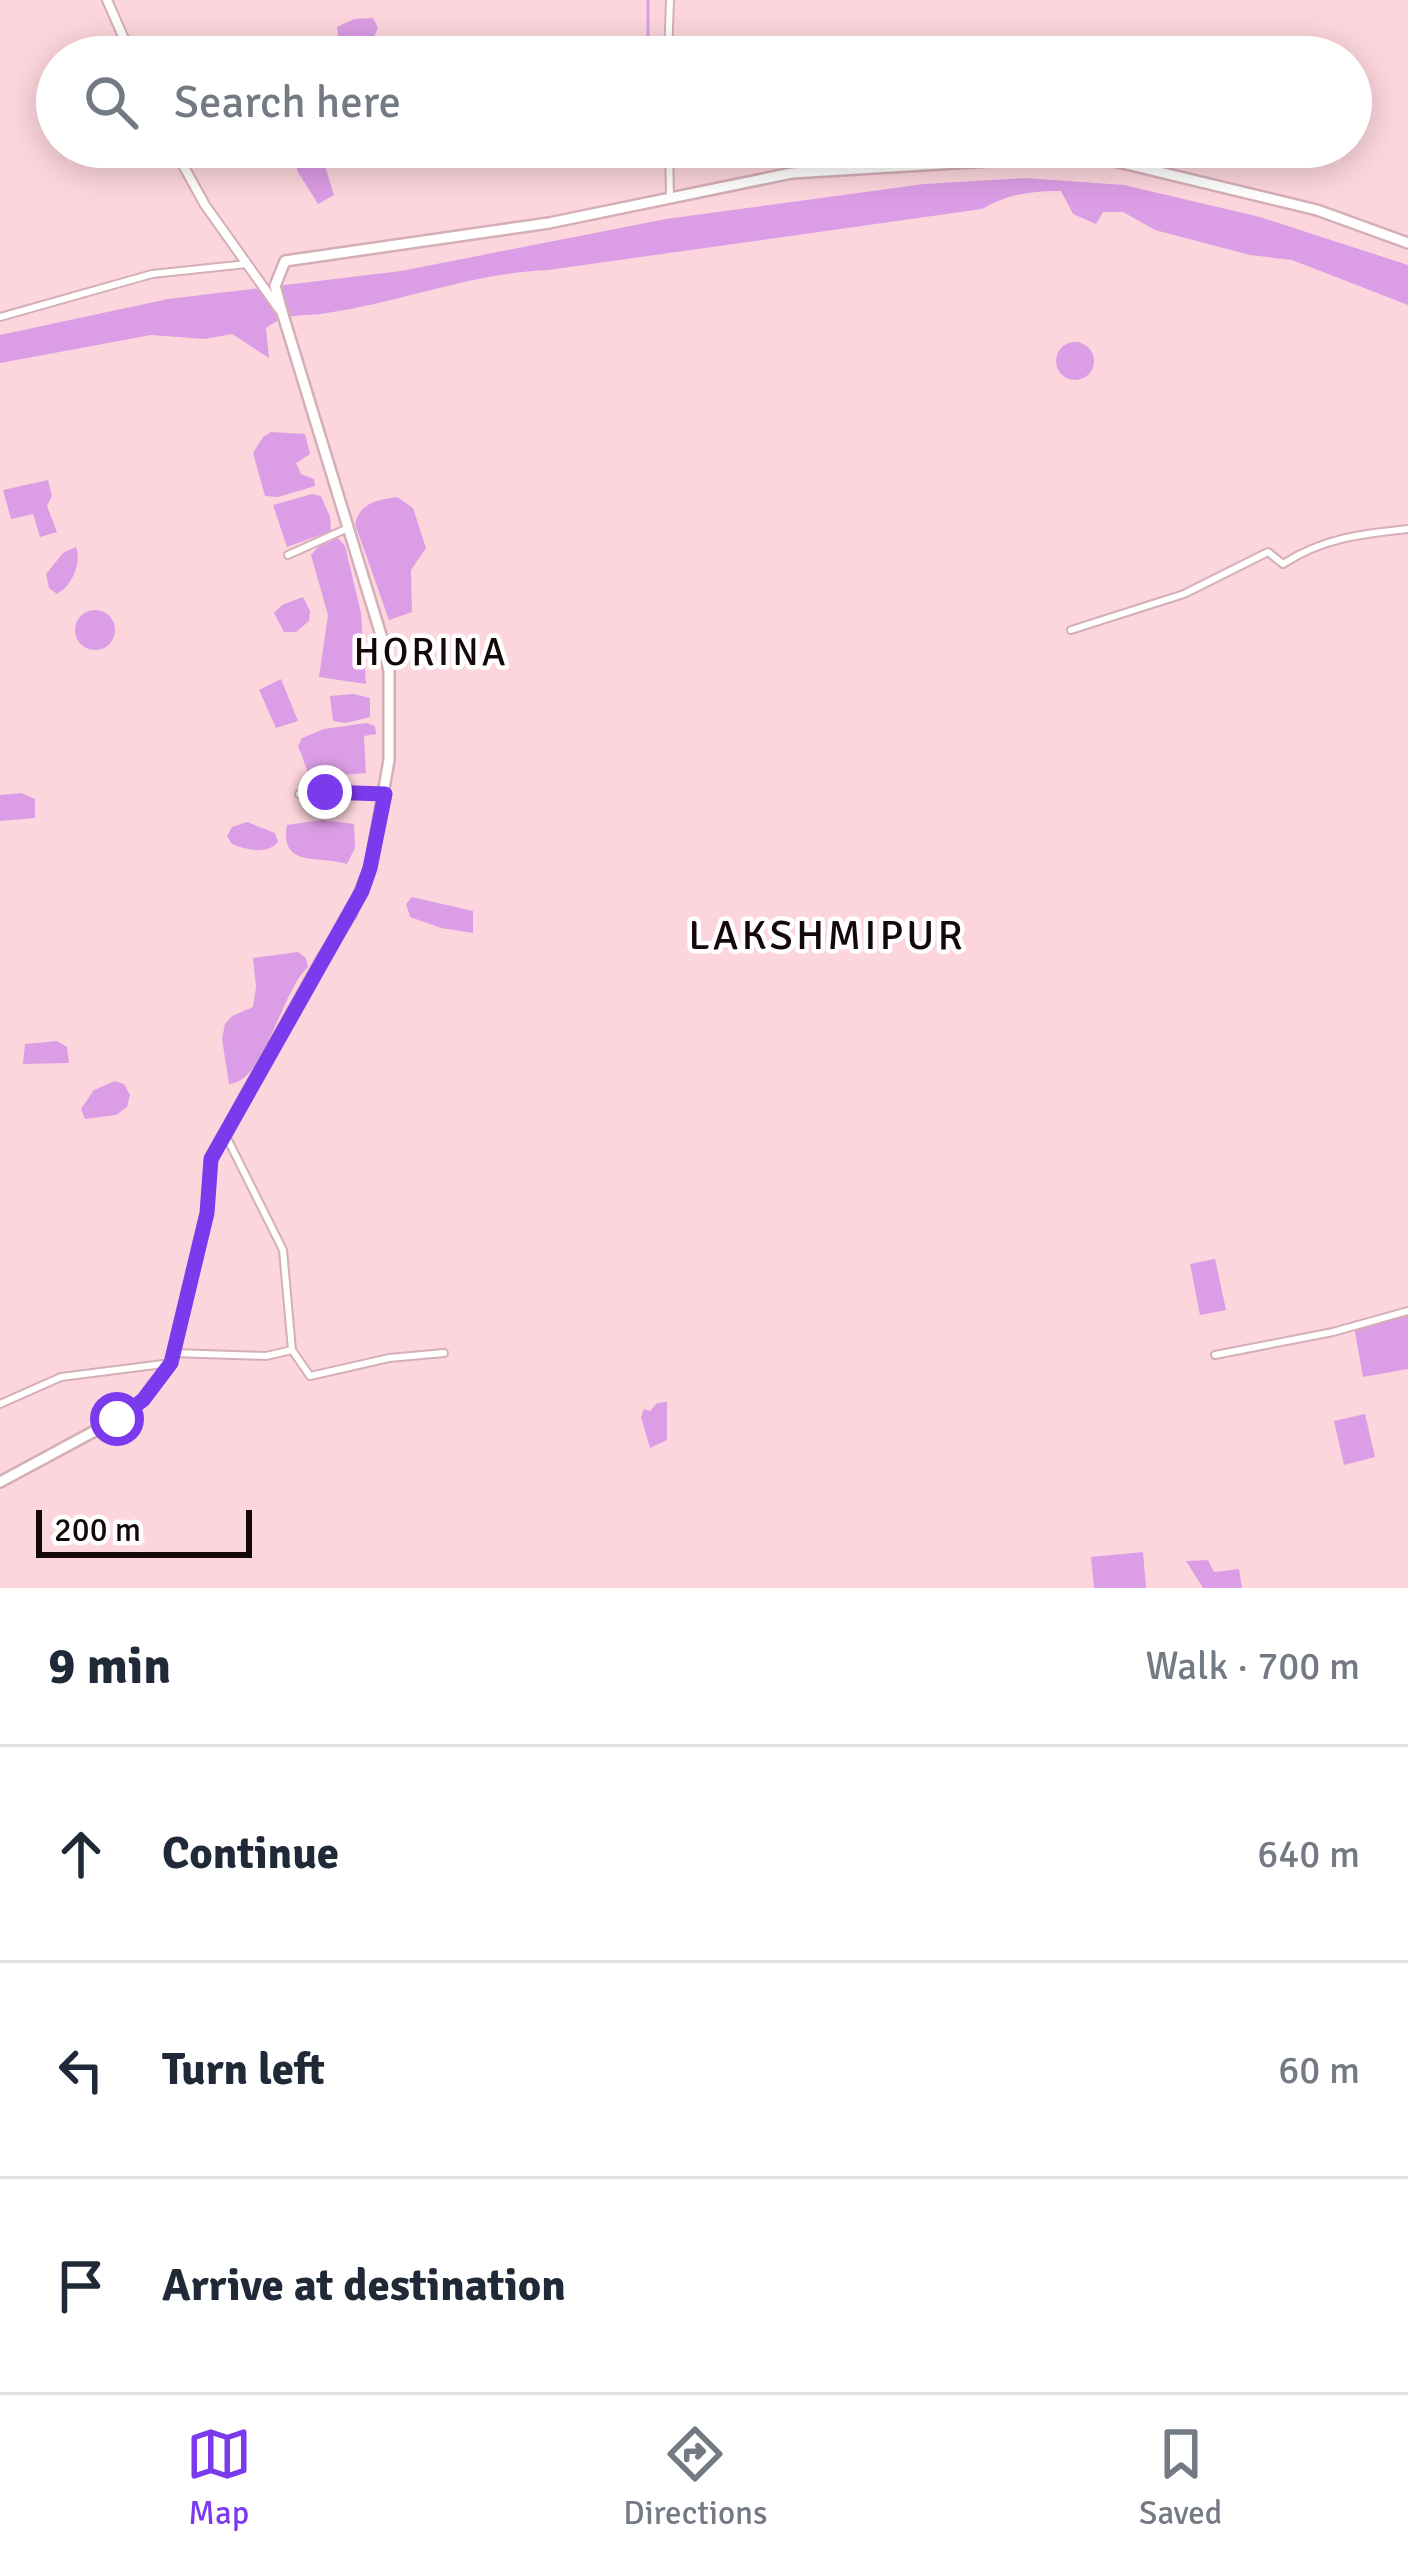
<!DOCTYPE html>
<meta charset="utf-8">
<style>
body{margin:0;font-family:Signika,sans-serif;background:#f6f6f7;color:#1f2937}
.scale{position:absolute;left:36px;bottom:30px;width:216px;box-sizing:border-box;padding-left:12px;border:6px solid #14080a;border-top:0;font-size:33px;line-height:42px;white-space:nowrap;color:#14080a;-webkit-text-stroke:9px #fff;paint-order:stroke}
.stop{position:absolute;width:36px;height:36px;margin:-27px;border:9px solid #7c3aed;border-radius:50%;background:#fff}
.stop.end{background:#7c3aed;border-color:#fff;box-shadow:0 3px 12px #0008}
.list{margin:0;padding:0;list-style:none}
h2{display:flex;justify-content:space-between;align-items:center;height:156px;margin:0;padding:0 48px;font-size:51px}
h2 small{font-size:39px;font-weight:400;color:#747a83}
.list li{display:grid;grid-template-columns:78px 1fr auto;gap:36px;align-items:center;box-sizing:border-box;height:216px;padding:0 48px;border-top:3px solid #e0e1e3}
.list b{display:block;font-size:45px;white-space:nowrap}
.list em{font-size:39px;font-style:normal;color:#747a83}
.icon{flex:none;width:66px;height:66px;fill:none;stroke:currentColor;stroke-width:2;stroke-linecap:round;stroke-linejoin:round}
.map{position:relative;flex:none;width:1408px;height:1588px;overflow:hidden}
.search{position:absolute;background:#fff;box-shadow:0 6px 30px #0003;left:36px;right:36px;top:36px;height:132px;display:flex;align-items:center;gap:30px;box-sizing:border-box;padding:0 42px;border-radius:66px;color:#747a83;font-size:45px}
.sheet{height:804px;background:#fff}
nav{display:flex;justify-content:space-around;align-items:center;box-sizing:border-box;height:168px;border-top:3px solid #e0e1e3;background:#fff;font-size:33px;color:#747a83}
nav a{display:grid;justify-items:center;gap:6px}
nav .on{color:#7c3aed}
.map>svg:first-child{display:block}
.water{fill:#db9de5}
.lines{fill:none;stroke-linecap:round;stroke-linejoin:round}
.stream{stroke:#db9de5;stroke-width:3}
.minor-casing{stroke:#d4afb5;stroke-width:10}
.tertiary-casing{stroke:#d4afb5;stroke-width:12}
.secondary-casing{stroke:#d4afb5;stroke-width:14}
.primary-casing{stroke:#d4afb5;stroke-width:14}
.minor{stroke:#fff;stroke-width:6}
.tertiary{stroke:#fff;stroke-width:8}
.secondary{stroke:#fff;stroke-width:9}
.primary{stroke:#fff;stroke-width:9}
.route{stroke:#7c3aed;stroke-width:15}
.labels{text-anchor:middle;dominant-baseline:central;stroke-width:9;stroke-linejoin:round;paint-order:stroke}
.neighbourhood-label{font-size:39px;letter-spacing:3px;fill:#14080a;stroke:#fff}
.quarter-label{font-size:42px;letter-spacing:3px;fill:#14080a;stroke:#fff}
</style>
<div class="map">
<svg width="1408" height="1588" viewBox="0 0 1408 1588">
<rect width="100%" height="100%" fill="#fcd6dc"/>
<path class="water" d="M 373,18 L 378,28 L 373,39 L 352,47 L 339,43 L 337,27 L 354,19 Z
M 289,147 L 319,147 L 334,195 L 318,204 L 298,172 Z
M 1025,178 L 1124,185 L 1260,217 L 1408,265 L 1408,305 L 1292,260 L 1250,255 L 1155,230 L 1123,212 L 1103,212 L 1096,224 L 1073,214 L 1061,191 C 1030,191 1009,194 982,209 L 548,270 C 472,273 402,302 327,313 C 302,317 287,312 266,328 L 269,358 L 232,334 L 205,339 L 151,335 L 0,363 L 0,335 L 168,299 L 401,271 L 666,219 L 924,184 Z
M1056 361a19 19 0 1 1 38 0a19 19 0 1 1-38 0Z
M 271,432 L 305,434 L 310,454 L 296,463 L 301,474 L 314,479 L 315,486 L 278,497 L 265,496 L 253,453 L 263,437 Z
M 48,480 L 52,496 L 47,506 L 57,532 L 40,537 L 33,514 L 11,519 L 3,490 Z
M 312,494 L 321,496 L 330,517 L 331,531 L 287,547 L 273,505 Z
M 397,497 L 413,508 L 426,548 L 411,570 L 412,612 L 389,620 L 355,524 C 360,502 378,500 397,497 Z
M 338,538 L 345,546 L 361,613 L 366,684 L 319,677 L 328,615 L 311,555 L 318,547 Z
M 76,547 C 82,563 72,586 57,594 L 49,588 L 46,574 L 63,553 Z
M 303,597 L 310,611 L 309,621 L 296,632 L 284,632 L 274,613 L 282,605 Z
M75 630a20 20 0 1 1 40 0a20 20 0 1 1-40 0Z
M 281,679 L 298,721 L 276,728 L 259,690 Z
M 354,694 L 370,698 L 370,717 L 346,723 L 333,721 L 330,696 Z
M 367,723 L 375,726 L 376,734 L 364,736 L 366,773 L 327,776 L 308,772 L 298,746 L 302,738 L 324,729 Z
M 21,793 L 35,799 L 35,818 L 0,821 L 0,795 Z
M 322,820 L 354,824 L 355,848 L 347,864 C 321,855 279,869 287,825 Z
M 247,822 L 275,833 L 278,842 C 267,855 247,850 232,844 L 227,836 L 232,827 Z
M 412,897 L 473,911 L 473,933 L 441,928 L 410,917 L 406,904 Z
M 298,952 L 306,958 L 308,967 C 281,991 265,1082 229,1084 L 222,1039 L 225,1024 L 232,1016 L 253,1007 L 256,987 L 253,958 Z
M 57,1041 L 67,1047 L 69,1063 L 23,1064 L 25,1044 Z
M 115,1081 L 124,1084 L 130,1095 L 127,1107 L 116,1115 L 85,1119 L 81,1109 L 94,1090 Z
M 1215,1259 L 1226,1310 L 1200,1315 L 1190,1264 Z
M 1408,1310 L 1408,1369 L 1363,1377 L 1353,1321 Z
M 667,1402 L 667,1440 L 650,1448 L 641,1417 L 644,1409 L 650,1411 L 657,1403 Z
M 1365,1414 L 1375,1457 L 1344,1465 L 1334,1421 Z
M 1143,1552 L 1146,1588 L 1094,1588 L 1091,1557 Z
M 1208,1560 L 1214,1572 L 1239,1569 L 1242,1588 L 1203,1588 L 1186,1561 Z"/>
<g class="lines">
<path class="stream" d="M 648,0 L 648,57"/>
<g class="minor-casing">
<path id="minor" d="M 668,57 L 670,0
M 669,147 L 670,197
M 0,317 L 152,274 L 247,264
M 288,555 L 348,528
M 1071,630 L 1184,594 L 1268,552 L 1283,564 C 1323,538 1361,534 1408,529
M 299,794 L 351,791 L 381,794
M 225,1134 L 283,1250 L 292,1350
M 173,1353 L 266,1356 L 292,1350 L 310,1376 L 389,1358 L 444,1353
M 1215,1355 L 1333,1332 L 1408,1311
M 0,1404 L 61,1377 L 171,1363"/>
</g>
<g class="tertiary-casing">
<path id="tertiary" d="M 107,0 L 132,57
M 173,147 L 205,205 L 279,309"/>
</g>
<g class="secondary-casing">
<path id="secondary" d="M 283,315 L 275,286 L 285,261 L 549,223 L 792,173 L 1089,155 L 1317,210 L 1408,243"/>
</g>
<g class="primary-casing">
<path id="primary" d="M 0,1482 L 117,1419 L 143,1400 L 171,1363 L 207,1213 L 211,1158 L 322,959 L 351,914 L 370,868 L 389,760 L 389,671 L 381,635 L 283,315"/>
</g>
<use href="#minor" class="minor"/>
<use href="#tertiary" class="tertiary"/>
<use href="#secondary" class="secondary"/>
<use href="#primary" class="primary"/>
</g>
<g class="lines">
<path class="route" d="M 117,1419 L 143,1400 L 171,1363 L 207,1213 L 211,1159 L 362,891 L 370,868 L 385,794 L 325,792"/>
</g>
<g class="labels">
<g class="neighbourhood-label">
<text x="431" y="652">HORINA</text>
</g>
<g class="quarter-label">
<text x="827" y="935">LAKSHMIPUR</text>
</g>
</g>
</svg>
<div class="scale">200 m</div>
<div class="stop" style="left:117px;top:1419px"></div>
<div class="stop end" style="left:325px;top:792px"></div>
<div class="search"><svg class="icon" aria-label="search" viewBox="0 0 24 24"><circle cx="10" cy="10" r="6"/><path d="M15 15l6 6"/></svg>Search here</div>
</div>
<section class="sheet">
<h2>9 min<small>Walk · 700 m</small></h2>
<ul class="list">
<li><svg class="icon" aria-label="ahead" viewBox="0 0 24 24"><path d="M12 20V5M6 11l6-6 6 6"/></svg><div><b>Continue</b></div><em>640 m</em></li>
<li><svg class="icon" aria-label="left" viewBox="0 0 24 24"><path d="M17 20v-9H6M10 6l-5 5 5 5"/></svg><div><b>Turn left</b></div><em>60 m</em></li>
<li><svg class="icon" aria-label="arrive" viewBox="0 0 24 24"><path d="M6 21V4h12l-3 4 3 4H6"/></svg><div><b>Arrive at destination</b></div></li>
</ul>
</section>
<nav>
<a class="on"><svg class="icon" aria-label="map" viewBox="0 0 24 24"><path d="M3 6l6-2 6 2 6-2v14l-6 2-6-2-6 2zM9 4v14M15 6v14"/></svg>Map</a>
<a><svg class="icon" aria-label="directions" viewBox="0 0 24 24"><path d="M12 3l9 9-9 9-9-9zM9 14v-3h6M13 9l2 2-2 2"/></svg>Directions</a>
<a><svg class="icon" aria-label="saved" viewBox="0 0 24 24"><path d="M7 4h10v16l-5-4-5 4z"/></svg>Saved</a>
</nav>
